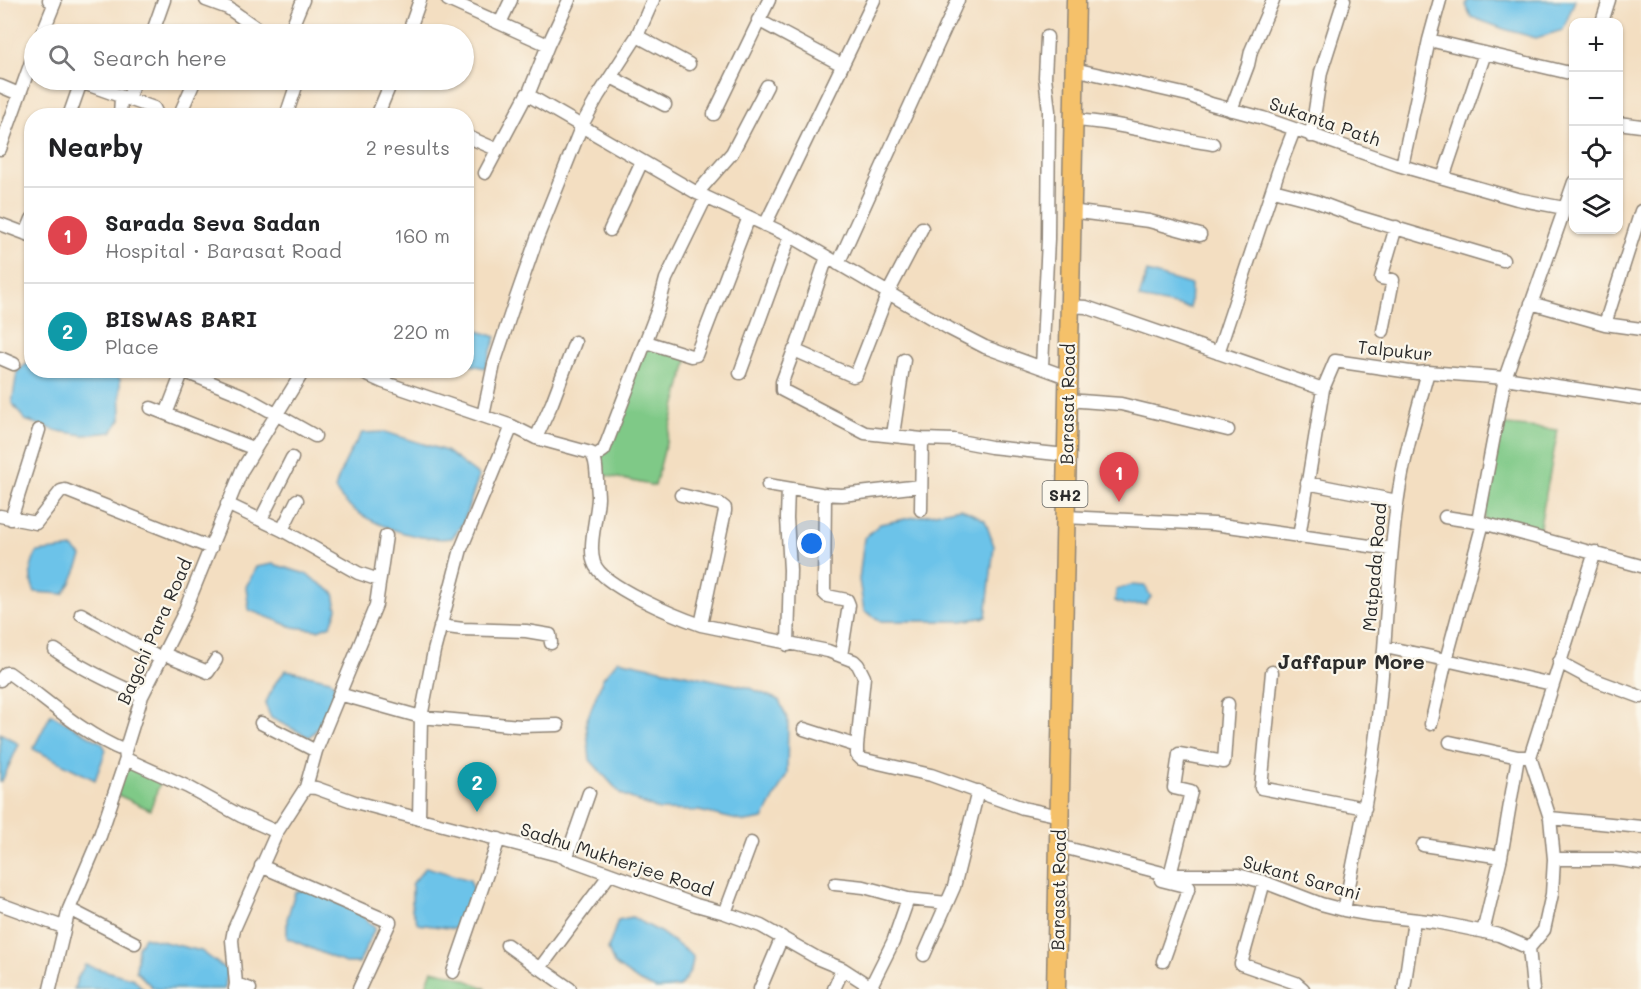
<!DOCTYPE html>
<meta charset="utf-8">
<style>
body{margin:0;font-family:Mali,sans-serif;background:#f6f6f6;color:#202124}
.controls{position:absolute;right:18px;top:18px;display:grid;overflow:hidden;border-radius:12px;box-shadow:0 2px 4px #0004}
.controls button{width:54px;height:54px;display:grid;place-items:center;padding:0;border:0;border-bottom:2px solid #e0e0e0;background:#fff;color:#202124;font:30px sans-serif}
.you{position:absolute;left:812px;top:544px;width:21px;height:21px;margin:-15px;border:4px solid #fff;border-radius:50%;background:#1a73e8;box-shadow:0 0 0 9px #1a73e833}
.badge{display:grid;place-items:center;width:39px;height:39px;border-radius:50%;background:#2563eb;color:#fff;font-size:20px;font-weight:700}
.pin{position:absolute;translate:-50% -50px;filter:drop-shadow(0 2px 3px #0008)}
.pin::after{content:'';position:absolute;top:32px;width:21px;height:18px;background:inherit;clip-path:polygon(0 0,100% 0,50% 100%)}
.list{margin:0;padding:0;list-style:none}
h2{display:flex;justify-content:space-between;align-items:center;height:78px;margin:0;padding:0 24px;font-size:26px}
h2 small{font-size:20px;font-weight:400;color:#757577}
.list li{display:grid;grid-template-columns:39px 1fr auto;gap:18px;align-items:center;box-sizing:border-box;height:96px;padding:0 24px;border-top:2px solid #e0e0e0}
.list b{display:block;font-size:22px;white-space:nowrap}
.list p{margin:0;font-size:20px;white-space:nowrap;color:#757577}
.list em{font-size:20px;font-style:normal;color:#757577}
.icon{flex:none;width:33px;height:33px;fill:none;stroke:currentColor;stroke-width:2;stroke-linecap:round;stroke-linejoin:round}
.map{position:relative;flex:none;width:1641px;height:989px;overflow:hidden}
.search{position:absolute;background:#fff;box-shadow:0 2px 4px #0004;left:24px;top:24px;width:450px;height:66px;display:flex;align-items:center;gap:15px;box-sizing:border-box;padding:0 21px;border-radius:33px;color:#757577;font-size:22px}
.panel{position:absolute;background:#fff;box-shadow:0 2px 4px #0004;left:24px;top:108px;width:450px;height:270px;border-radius:24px}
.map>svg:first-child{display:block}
.green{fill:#7fc987;stroke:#557a59;stroke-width:1.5}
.water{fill:#6cc3e9;stroke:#4c778a;stroke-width:1.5}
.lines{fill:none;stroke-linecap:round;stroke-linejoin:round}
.minor-casing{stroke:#8f8476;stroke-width:15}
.primary-casing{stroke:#8f8476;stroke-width:21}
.minor{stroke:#fff;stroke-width:12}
.primary{stroke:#f5c16b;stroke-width:18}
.labels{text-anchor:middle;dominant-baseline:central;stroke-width:4.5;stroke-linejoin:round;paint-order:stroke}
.shield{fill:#fbf7ec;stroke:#696865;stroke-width:1.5}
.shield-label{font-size:16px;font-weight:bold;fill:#2b2b2b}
.street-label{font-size:18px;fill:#2b2b2b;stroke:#fbf7ec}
.neighbourhood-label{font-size:20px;font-weight:bold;fill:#2b2b2b;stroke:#fbf7ec}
</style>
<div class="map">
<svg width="1641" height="989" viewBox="0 0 1641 989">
<rect width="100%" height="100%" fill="#fbf7ec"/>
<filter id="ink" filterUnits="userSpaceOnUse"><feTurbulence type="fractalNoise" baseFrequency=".0167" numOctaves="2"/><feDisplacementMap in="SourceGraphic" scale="12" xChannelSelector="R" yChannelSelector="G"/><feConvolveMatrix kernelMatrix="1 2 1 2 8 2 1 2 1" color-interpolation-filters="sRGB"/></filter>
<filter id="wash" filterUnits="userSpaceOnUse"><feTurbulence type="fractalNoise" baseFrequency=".008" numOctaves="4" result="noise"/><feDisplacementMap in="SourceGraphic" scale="24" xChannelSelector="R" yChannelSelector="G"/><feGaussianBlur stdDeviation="1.35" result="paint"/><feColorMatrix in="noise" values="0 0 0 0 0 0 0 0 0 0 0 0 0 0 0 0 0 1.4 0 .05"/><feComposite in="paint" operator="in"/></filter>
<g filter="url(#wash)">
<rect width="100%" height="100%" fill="#f3dec1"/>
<path class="green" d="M 642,345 L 688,357 L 655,486 L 604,475 L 597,459 Z
M 1497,424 L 1558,430 L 1539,531 L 1484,520 Z
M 127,764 L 161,780 L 150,810 L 116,794 Z
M 432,970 L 454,975 L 487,989 L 425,989 Z"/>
<path class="water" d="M 1468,0 L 1575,0 L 1563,30 L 1536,38 L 1504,29 L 1471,17 L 1466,5 Z
M 1147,272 L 1191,285 L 1190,308 L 1139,298 Z
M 467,327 L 496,337 L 485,368 L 467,364 Z
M 31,360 L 32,370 L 112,371 L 120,379 L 121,419 L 112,432 L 84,435 L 58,431 L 25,420 L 12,403 L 17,372 Z
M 385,432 L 446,451 L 479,476 L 463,523 L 452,538 C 417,543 353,521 335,489 C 340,469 350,451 362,433 Z
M 960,508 L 985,520 L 994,546 L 986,617 L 961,621 L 881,621 L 864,611 L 859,580 L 864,538 L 880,524 Z
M 73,548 L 82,557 L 71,583 L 63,594 L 35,592 C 28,577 30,566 37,552 Z
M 273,564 L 306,574 L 334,593 L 337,609 L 331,625 L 318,630 L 293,627 L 249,610 L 246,587 L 256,567 Z
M 1131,585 L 1145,586 L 1151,597 L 1146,604 L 1125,605 L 1115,601 L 1116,590 Z
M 618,660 L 747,687 L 779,700 L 788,720 L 787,774 L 763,819 L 746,822 L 699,811 L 659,810 L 621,794 L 590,760 L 586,722 L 603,678 Z
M 286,670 L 330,680 L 335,686 C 333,704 324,724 309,737 L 271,718 L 265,704 L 276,682 Z
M 51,714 L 102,743 L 106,750 L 95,780 L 33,749 Z
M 0,733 L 19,744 L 2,781 L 0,782 Z
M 426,867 L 470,880 L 474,891 L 465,922 L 455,929 L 418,924 L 412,910 L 412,884 Z
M 309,889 L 361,914 L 375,928 L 359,963 L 345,963 L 287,938 L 287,919 L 295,892 Z
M 632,917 L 660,932 L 693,956 C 693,969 687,978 679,987 L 656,989 L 640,982 L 614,964 L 608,949 L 618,920 Z
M 144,937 L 201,951 L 227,970 L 225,989 L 157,989 L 152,987 L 136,971 L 138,947 Z
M 85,965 L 134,979 L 143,989 L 74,989 L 77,979 Z"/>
</g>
<g filter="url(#ink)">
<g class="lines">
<g class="minor-casing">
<path id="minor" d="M 206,0 L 228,8 L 265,34
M 448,0 L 548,45 L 528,95 L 697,193 L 798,240 L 950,329 L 985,347 L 1067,377
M 758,20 L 842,65
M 1602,22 L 1609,0
M 500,23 L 511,0
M 42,34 L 55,2 L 49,0
M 152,34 L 164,0
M 289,34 L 303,0
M 408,34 L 420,0
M 637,36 L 689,64
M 1429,40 L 1440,0
M 548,45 L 569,0
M 1074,69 L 1188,95 L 1211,104 L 1263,118 L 1398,165 L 1517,199 L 1564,208
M 611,77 L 665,105
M 75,80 L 154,108 L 158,116
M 0,86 L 19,94
M 128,99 L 135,80
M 1231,110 L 1248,65 L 1251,51 L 1273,0
M 714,114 L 769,0
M 69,116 L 81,82
M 120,116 L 121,97
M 179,116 L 195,80
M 286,116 L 298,80
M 377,116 L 392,80
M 1072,120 C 1120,122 1166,137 1213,144
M 1618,123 L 1641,126
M 466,136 L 498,150
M 1311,136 L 1321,72 L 1344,0
M 0,149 L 34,54
M 1402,166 L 1429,40 L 1574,74
M 485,173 L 527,94
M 1443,178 L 1485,53
M 1273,190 L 1315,201 L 1355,216 L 1503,260
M 697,193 L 732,153 L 767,86
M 1070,211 L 1149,221 L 1200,235
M 0,224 L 32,236
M 765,225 L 874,0
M 922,228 L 888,293 L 856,375 L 853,376 L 794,350 L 782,382 L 782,390 L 865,433 L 922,439 L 954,440 L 991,447 L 1066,455
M 610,230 L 642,161
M 26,234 L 32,219
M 838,264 L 958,0
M 1531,303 L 1605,324 L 1641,329
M 1068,306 L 1086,307 L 1323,389 L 1335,361 L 1417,373 L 1428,372 L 1505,378 L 1641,399
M 1605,324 L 1641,211
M 1383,331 L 1393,280 L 1381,278 L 1396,227
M 646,342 L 691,356 L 696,355 L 749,217
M 795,351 L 827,257
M 1218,353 L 1280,166 L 1294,130
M 0,358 L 14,364
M 1042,367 L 1048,239 L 1049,111 L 1045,77 L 1047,37
M 356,370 L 383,382 L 512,426 L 536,438 L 591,453 C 597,460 596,471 597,480 C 597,486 598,492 598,498 C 597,517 588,546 594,563 C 601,586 678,617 701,625 L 828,651 L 854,661 L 858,665 L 864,677 L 857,746 L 857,755 L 861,759 L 931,775 L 1023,808 L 1060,816
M 183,371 L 242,395 L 315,436
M 740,373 L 790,236
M 1067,400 L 1121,404 L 1228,430
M 151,408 L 255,449
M 166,414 L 183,370
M 483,416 L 494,364 L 514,304 L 537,238 L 582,125 L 598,96 L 637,36 L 653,0
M 893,435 L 904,360
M 536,438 L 552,403 L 575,342
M 594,457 L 604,450 L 658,309 L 666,279 L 706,197
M 1307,483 L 1397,501
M 768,485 L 821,494 L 842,495 L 920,486
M 788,489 L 787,518 L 790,570 L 788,645
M 825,494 L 824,593 L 827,596 L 847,600 L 849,605 L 841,656
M 681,495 L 720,504 L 725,508 L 725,511 L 701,625
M 227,504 L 282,530 L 358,573 L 379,580
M 921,510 L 922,439
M 0,516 L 36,523 L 61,491 L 65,490 L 211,548
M 1064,517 L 1214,524 L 1391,549
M 1445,517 L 1483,523 L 1641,566
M 11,519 L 39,430
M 261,519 L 292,458
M 1478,521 L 1505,378 L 1574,182
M 282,530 L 297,500
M 1299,537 L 1323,389
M 81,614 L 161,659
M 440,626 L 463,629 L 526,631 L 550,635 L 551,643
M 1385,647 L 1446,660 L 1483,523
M 55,650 C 82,669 112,683 142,696
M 164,654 L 208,672 L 216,660
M 1559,662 L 1587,677 L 1641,697
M 1272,672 L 1261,788 L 1365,808
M 0,680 L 6,673 L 9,673 C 47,700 81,733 125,751
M 339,694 L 421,717 L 520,726 L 558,725
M 261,723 L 316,751
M 1431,724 L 1446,660 L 1552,684
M 804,729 L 857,746
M 1450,742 L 1518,757
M 126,759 L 188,787 L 241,816 L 277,832 L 306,787 L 316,788 L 355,802 L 558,855 L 696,905 L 725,913 L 761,926 L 819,959 L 843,969 L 874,989
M 306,787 L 316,751 L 376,605 L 386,536
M 1550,818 L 1641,827
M 419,819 L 421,717 L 434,651 L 461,549 L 512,426
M 1423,845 L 1501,857
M 1059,846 L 1170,875 L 1238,875 L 1264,882 L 1321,904 L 1344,910 L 1373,915 L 1436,922 L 1499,935 L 1529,948 L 1533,989
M 566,859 L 589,793
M 1554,859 L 1614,859 L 1641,863
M 261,866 L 390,922 L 359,989
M 1170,875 L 1191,792 L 1174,788 L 1179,754 L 1224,762 L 1228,704
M 1161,880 L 1189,887 L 1163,961
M 1264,882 L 1241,964 L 1296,983 L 1303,989
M 835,884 L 864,887 L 908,899 L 947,903
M 0,904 L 63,927
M 69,909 L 135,943
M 1344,910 C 1357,846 1371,782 1378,717 C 1386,646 1387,575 1397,504 C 1403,459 1416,415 1428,372
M 725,913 L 751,843
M 1483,932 L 1501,857 L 1518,757 L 1530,757 L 1595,552
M 507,945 L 540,969
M 1529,948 L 1544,930 L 1552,894 L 1554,859 L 1550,818 L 1530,757
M 924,955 L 954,887 L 978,791
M 453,972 L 499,839
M 236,984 L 250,989
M 871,986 L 893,942 L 908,899
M 50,989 L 69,909 L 100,836 L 126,759 L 125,751 L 142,696 L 183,615 L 242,470 L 304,370
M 235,989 L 236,984 L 232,940 L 234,929 L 277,832
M 570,989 L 540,968 L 610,874
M 760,989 L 782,937
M 834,989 L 843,969
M 1404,989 L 1414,920"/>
</g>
<g class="primary-casing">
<path id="primary" d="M 1056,989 L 1076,0"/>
</g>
<use href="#minor" class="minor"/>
<use href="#primary" class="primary"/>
</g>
</g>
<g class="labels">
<rect class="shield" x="1042.5" y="481" width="45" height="26" rx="4.5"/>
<g class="shield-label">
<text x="1065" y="494">SH2</text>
</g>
<g class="street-label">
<text transform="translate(1325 121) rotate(19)">Sukanta Path</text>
<text transform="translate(1395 350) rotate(6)">Talpukur</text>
<text transform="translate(1067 404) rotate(-89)">Barasat Road</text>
<text transform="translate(1374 567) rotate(-85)">Matpada Road</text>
<text transform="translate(154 631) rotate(-66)">Bagchi Para Road</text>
<text transform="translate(617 859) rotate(18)">Sadhu Mukherjee Road</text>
<text transform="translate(1302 877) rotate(16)">Sukant Sarani</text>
<text transform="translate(1058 890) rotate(-89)">Barasat Road</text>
</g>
<g class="neighbourhood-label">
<text x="1351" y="661">Jaffapur More</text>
</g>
</g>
</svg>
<div class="controls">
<button>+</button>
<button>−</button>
<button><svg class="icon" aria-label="locate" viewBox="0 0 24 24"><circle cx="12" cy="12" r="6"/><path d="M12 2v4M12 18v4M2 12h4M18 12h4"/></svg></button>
<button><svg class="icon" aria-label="layers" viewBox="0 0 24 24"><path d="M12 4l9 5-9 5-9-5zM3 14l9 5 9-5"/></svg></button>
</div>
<div class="you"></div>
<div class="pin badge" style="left:1119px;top:502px;background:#e0444e">1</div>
<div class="pin badge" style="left:477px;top:812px;background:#0f9aa8">2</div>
<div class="search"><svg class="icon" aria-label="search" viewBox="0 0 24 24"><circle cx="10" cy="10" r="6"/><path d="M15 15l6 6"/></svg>Search here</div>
<section class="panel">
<h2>Nearby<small>2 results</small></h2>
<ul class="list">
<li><span class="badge" style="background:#e0444e">1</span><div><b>Sarada Seva Sadan</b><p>Hospital · Barasat Road</p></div><em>160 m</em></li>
<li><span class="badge" style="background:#0f9aa8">2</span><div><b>BISWAS BARI</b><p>Place</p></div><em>220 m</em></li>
</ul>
</section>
</div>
